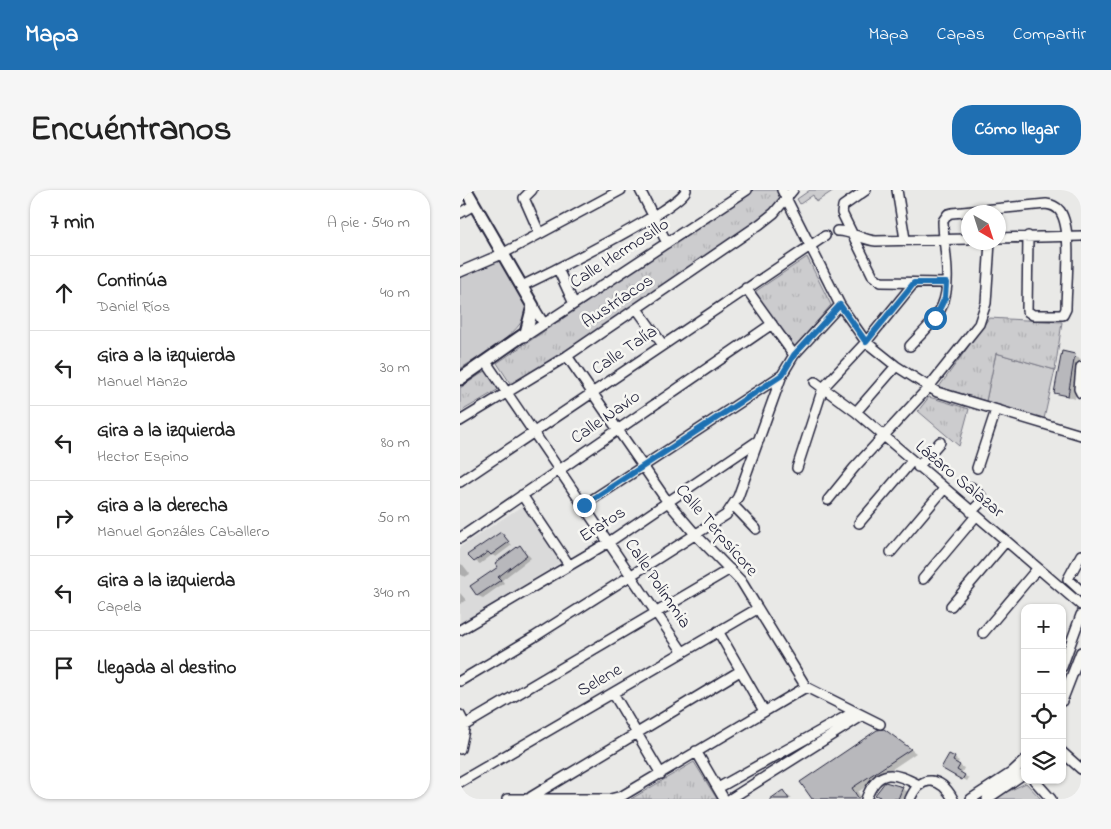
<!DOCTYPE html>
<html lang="es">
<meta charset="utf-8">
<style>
body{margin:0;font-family:"Indie Flower",sans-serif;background:#f6f6f6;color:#222}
.controls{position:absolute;right:15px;bottom:15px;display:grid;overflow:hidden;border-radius:10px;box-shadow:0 1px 4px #0004}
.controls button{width:45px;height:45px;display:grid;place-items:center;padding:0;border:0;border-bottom:1px solid #e0e0e0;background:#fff;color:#222;font:25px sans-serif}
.compass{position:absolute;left:501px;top:15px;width:45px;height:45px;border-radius:50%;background:#fff;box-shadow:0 1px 4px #0004;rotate:141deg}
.stop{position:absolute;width:15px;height:15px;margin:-11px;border:4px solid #1f6fb2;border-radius:50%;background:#fff}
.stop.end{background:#1f6fb2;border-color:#fff;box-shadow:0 1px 5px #0008}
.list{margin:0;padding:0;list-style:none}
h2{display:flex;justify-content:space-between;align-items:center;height:65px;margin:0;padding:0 20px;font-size:21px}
h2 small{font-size:16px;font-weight:400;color:#767676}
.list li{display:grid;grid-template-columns:32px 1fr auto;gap:15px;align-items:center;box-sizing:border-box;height:75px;padding:0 20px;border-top:1px solid #e0e0e0}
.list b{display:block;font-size:19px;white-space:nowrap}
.list p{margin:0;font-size:16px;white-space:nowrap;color:#767676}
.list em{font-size:16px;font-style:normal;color:#767676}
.icon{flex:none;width:28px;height:28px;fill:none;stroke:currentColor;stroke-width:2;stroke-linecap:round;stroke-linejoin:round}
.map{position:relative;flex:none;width:621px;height:609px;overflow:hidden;border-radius:20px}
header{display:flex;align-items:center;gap:30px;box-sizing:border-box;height:70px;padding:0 25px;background:#1f6fb2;color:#fff}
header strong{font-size:24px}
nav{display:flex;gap:28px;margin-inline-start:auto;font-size:18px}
.intro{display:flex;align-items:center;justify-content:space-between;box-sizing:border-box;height:120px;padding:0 30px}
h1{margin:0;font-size:35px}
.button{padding:12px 22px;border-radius:20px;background:#1f6fb2;color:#fff;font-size:18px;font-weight:700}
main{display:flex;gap:30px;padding:0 30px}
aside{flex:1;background:#fff;border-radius:20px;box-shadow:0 1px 4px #0004}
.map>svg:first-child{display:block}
.built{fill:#dadada}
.grass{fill:#ccccce;stroke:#777784}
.park{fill:url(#park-tufts);stroke:#777784}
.shadow{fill:#0003}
.building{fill:#b8b8bc;stroke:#22223b}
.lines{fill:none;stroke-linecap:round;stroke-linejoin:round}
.minor-casing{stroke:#22223b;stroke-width:12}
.major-casing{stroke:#22223b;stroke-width:15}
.minor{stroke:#f6f6f2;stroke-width:9}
.major{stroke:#f6f6f2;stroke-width:11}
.route{stroke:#1f6fb2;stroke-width:6}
.labels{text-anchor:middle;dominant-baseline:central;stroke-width:5;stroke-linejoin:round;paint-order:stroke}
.street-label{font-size:18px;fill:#22223b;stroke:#f6f6f2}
</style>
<header>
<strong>Mapa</strong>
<nav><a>Mapa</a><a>Capas</a><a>Compartir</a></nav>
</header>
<div class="intro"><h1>Encuéntranos</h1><a class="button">Cómo llegar</a></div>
<main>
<aside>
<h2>7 min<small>A pie · 540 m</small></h2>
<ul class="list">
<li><svg class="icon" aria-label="ahead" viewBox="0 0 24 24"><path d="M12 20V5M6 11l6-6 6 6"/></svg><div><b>Continúa</b><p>Daniel Ríos</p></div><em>40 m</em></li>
<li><svg class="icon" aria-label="left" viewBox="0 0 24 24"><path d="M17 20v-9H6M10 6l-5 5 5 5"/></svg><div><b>Gira a la izquierda</b><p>Manuel Manzo</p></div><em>30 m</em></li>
<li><svg class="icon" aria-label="left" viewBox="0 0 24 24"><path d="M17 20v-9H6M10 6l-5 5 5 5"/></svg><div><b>Gira a la izquierda</b><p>Hector Espino</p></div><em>80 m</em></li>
<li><svg class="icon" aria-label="right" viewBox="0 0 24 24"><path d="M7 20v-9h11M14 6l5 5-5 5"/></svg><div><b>Gira a la derecha</b><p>Manuel Gonzáles Caballero</p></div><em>50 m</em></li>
<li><svg class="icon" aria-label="left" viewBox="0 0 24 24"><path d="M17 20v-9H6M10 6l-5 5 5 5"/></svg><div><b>Gira a la izquierda</b><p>Capela</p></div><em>340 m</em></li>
<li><svg class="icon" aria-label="arrive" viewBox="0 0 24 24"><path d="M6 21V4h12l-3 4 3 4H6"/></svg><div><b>Llegada al destino</b></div></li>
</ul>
</aside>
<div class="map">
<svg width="621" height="609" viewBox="0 0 621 609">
<defs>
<pattern id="park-tufts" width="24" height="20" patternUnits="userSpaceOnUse" patternTransform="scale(1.25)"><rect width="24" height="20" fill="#ccccce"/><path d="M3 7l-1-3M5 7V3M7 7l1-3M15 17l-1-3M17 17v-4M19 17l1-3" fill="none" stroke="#afafb2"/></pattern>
</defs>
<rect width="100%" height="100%" fill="#e9e9e7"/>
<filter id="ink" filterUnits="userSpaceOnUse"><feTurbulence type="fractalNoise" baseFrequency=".02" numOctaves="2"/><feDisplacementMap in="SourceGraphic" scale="10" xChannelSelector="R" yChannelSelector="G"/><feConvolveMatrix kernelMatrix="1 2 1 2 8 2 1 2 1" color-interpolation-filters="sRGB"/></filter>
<g filter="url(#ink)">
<path class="built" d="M 62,316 L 101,372 L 0,435 L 0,357 Z"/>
<path class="grass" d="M 350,0 L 374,0 L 356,12 L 353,5 L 340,14 L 337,9 Z
M 38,68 C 47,82 60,98 65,114 C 73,139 16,168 0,179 L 0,87 Z
M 536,163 L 595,180 L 584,229 L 526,211 Z
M 566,593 L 581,609 L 525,609 L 546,596 L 549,601 Z"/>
<path class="park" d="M 293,0 L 318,0 L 321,7 L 300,31 L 52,196 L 37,173 Z
M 347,67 L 371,115 L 334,158 L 331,157 L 295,104 L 296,101 Z
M 529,128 L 602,132 L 595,180 L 536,163 L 526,211 L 479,197 Z
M 27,180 L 39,199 L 0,222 L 0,198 Z
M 469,207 L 509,219 L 499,256 L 458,221 Z
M 234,572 L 257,609 L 171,609 Z"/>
<path class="shadow" d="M 603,162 L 621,169 L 615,209 L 595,202 Z
M 41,343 L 52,355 L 36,367 L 32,365 L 20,374 L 15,371 L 9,365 Z
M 60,356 L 71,368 L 42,390 L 44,393 L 23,408 L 18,406 L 11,396 L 40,377 Z
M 0,374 L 3,375 L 10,384 L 5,387 L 0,384 Z
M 0,403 L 6,410 L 0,414 Z
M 424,540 L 456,563 L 398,602 L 402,609 L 353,609 L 341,592 Z
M 489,565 L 499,571 L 497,574 L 504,578 L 501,584 L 509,588 L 507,591 L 483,577 Z
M 428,593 L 447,601 L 444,609 L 421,609 L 417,604 L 421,597 Z
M 323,602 L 332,609 L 312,609 Z"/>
<path class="building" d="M 602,161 L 615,164 L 608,206 L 594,203 Z
M 41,342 L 49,352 L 31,365 L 28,362 L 14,372 L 7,365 Z
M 60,355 L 67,365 L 38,387 L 41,390 L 17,406 L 10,396 L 38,377 L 35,373 Z
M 424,539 L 451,559 L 392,598 L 399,609 L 352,609 L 340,592 L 417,540 Z
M 489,564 L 495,567 L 493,571 L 500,575 L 497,580 L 505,585 L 502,590 L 481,578 Z
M 425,592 L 443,597 L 438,609 L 419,609 L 420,607 L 415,605 Z
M 323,600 L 329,609 L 310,609 Z"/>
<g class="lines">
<g class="minor-casing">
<path id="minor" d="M 72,0 L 64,8 L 79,42
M 180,0 L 207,53
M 322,0 L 380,115 L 406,152 L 436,176 L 477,202 L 621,245
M 406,0 L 383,16 L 382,23 L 413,86 L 421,92 L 486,93
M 437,0 L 445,49
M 0,23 L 14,15
M 377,41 C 390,40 402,50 416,51 L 508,49
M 538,48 L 621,46
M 98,79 L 114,114
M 0,82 L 42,64 L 161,0
M 62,96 C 87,84 220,18 226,0
M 286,98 L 334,165
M 73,116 L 84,134
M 177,119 L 203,155
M 64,147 L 287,0
M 450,156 C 461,144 475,132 482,116 C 493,90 483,58 483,31 L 488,24 L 492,23 L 586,14 C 592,15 596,16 600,21 C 613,40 606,95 606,119 L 603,125 L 573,125 L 567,121 L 568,46
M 107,166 L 207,311 L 236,345 L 281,391 L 346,497 L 420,534
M 26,172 L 222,461
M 621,177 L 619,199 L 621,203
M 355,192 L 396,222 L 621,415
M 396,222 L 436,176
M 0,231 L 107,166 L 300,34 L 314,23 L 333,0
M 458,277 L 480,252
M 337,278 L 363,198 L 406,152 L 454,93
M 517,278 L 536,220
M 0,292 L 365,46
M 511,297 L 521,306 L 521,312 L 511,322
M 62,305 L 109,375
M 368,310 L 394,278 L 468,198 L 519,134 L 526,113 L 530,52
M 124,315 L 322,185 L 334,165 L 380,115
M 274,316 L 296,339
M 399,333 L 452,271
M 0,348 L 312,134
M 431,362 L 484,299
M 621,365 L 608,389 L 621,401
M 463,389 L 516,326
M 491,416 L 546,351
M 0,440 L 149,352 L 299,250
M 258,441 L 304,521
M 523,443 L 577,379
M 602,477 L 621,425
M 0,491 L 74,447 L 266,325 L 278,307 L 322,185
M 153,503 L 201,584
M 602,511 L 621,462
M 0,525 L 5,535 L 0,559
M 0,538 L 270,379
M 236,561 L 264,609
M 602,562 L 621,579
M 574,590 L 591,609
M 0,592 L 297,419
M 258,598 L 394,522
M 71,607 L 280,481
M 47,609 L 150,609 L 162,606 L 346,497
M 270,609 L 402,526
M 406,609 C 418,577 434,582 459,595
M 450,609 C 461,583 481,587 493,609
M 511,609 L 551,583 L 565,570
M 527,609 L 565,583"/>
</g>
<g class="major-casing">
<path id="major" d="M 0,189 L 66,143 L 73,116 L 6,0"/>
</g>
<use href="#minor" class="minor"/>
<use href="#major" class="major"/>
</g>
</g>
<g class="lines" filter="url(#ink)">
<path class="route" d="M 124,315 L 322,185 L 334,165 L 380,115 L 406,152 L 454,93 L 486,93 L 485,108 L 475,128"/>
</g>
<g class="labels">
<g class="street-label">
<text transform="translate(160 64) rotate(-33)">Calle Hermosillo</text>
<text transform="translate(158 112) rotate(-34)">Austríacos</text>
<text transform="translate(165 161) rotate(-34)">Calle Talía</text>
<text transform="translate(146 228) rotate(-35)">Calle Navío</text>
<text transform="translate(499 290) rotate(40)">Lázaro Salazar</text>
<text transform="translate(143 335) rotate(-33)">Eratos</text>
<text transform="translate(256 341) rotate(49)">Calle Terpsícore</text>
<text transform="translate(197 394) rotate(56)">Calle Polimmia</text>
<text transform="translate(140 491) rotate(-30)">Selene</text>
</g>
</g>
</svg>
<div class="controls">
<button>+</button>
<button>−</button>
<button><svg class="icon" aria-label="locate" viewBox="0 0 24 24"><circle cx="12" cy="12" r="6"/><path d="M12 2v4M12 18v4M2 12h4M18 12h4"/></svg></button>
<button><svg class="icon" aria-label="layers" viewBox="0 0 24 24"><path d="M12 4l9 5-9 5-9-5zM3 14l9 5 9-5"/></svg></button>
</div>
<svg class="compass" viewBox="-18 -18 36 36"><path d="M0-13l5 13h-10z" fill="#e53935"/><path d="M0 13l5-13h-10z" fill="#767676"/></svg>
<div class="stop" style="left:475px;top:128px"></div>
<div class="stop end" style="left:124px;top:315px"></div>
</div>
</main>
